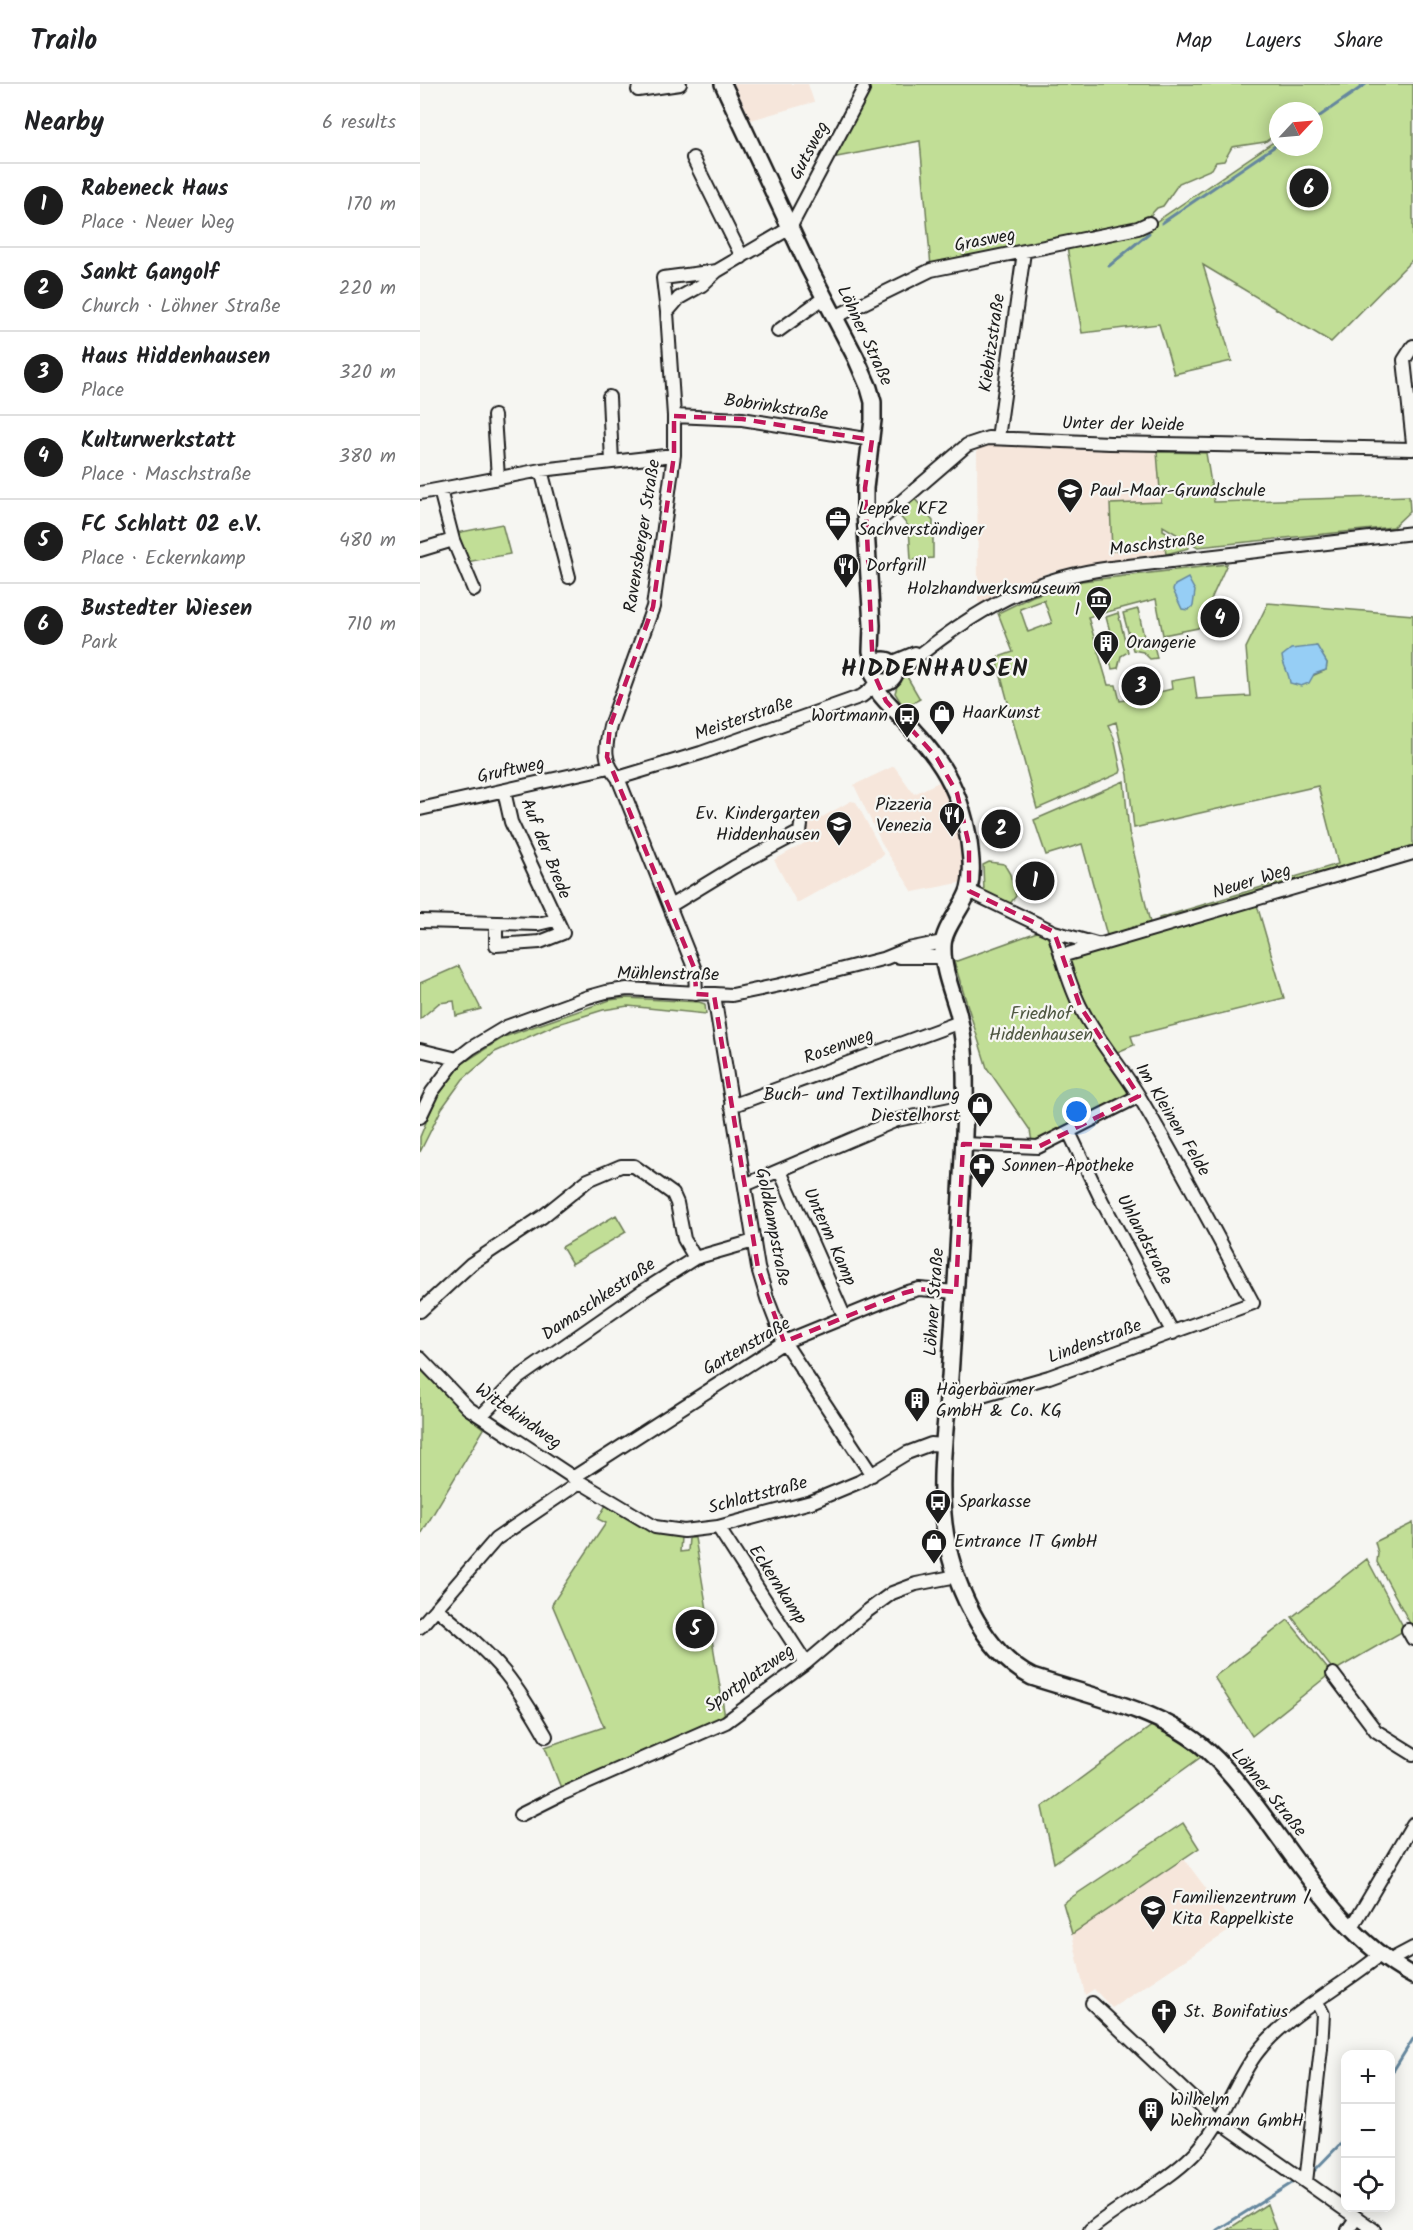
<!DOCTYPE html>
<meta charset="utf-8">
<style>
body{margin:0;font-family:Kalam,sans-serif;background:#f2f2f2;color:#202124}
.controls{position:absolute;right:18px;bottom:18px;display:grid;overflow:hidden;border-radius:12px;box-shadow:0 3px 15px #0003}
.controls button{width:54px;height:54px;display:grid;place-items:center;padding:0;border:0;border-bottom:2px solid #e0e0e0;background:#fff;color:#202124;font:30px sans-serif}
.compass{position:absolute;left:849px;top:18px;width:54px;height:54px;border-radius:50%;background:#fff;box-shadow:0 3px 15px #0003;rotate:64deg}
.you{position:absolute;left:657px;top:1028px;width:21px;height:21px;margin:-15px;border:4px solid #fff;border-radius:50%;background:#1a73e8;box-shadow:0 0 0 9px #1a73e833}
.badge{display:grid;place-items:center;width:39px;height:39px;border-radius:50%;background:#1c1c1c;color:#fff;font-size:20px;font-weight:700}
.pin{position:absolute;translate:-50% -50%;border:3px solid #fff;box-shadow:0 2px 6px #0006}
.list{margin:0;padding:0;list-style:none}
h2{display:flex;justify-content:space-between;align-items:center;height:78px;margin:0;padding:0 24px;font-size:26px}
h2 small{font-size:20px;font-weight:400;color:#757577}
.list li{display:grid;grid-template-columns:39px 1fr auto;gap:18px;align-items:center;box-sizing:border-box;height:84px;padding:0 24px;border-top:2px solid #e0e0e0}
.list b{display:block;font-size:22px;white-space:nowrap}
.list p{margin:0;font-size:20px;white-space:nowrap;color:#757577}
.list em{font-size:20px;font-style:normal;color:#757577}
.icon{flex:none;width:33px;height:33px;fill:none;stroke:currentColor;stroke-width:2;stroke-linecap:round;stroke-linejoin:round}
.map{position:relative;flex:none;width:993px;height:2146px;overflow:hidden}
header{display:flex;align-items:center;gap:36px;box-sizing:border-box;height:84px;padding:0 30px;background:#fff;border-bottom:2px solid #e0e0e0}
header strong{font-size:28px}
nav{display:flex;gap:33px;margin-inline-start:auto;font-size:21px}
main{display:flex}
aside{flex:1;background:#fff}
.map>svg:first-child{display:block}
.built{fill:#f6e6db}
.green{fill:#c1de96;stroke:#6e7d59;stroke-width:1.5;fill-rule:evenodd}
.water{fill:#96cef5;stroke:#65879e;stroke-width:1.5}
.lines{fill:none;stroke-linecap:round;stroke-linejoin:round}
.stream{stroke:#65879e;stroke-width:3}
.minor-casing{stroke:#1c1c1c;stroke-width:16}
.major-casing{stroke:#1c1c1c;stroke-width:20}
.minor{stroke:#f6f6f2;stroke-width:12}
.major{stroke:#f6f6f2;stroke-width:15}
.marked{fill:none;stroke:#c2185b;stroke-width:4.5;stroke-dasharray:12 8;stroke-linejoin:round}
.labels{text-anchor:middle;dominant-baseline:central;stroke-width:4.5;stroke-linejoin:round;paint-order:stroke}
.street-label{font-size:18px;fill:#1c1c1c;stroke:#f6f6f2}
.poi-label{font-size:18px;fill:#1c1c1c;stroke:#f6f6f2;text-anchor:start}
.park-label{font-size:18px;fill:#4e5641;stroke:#f6f6f2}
.district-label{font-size:24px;font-weight:bold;letter-spacing:1.5px;fill:#1c1c1c;stroke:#f6f6f2}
</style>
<header>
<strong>Trailo</strong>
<nav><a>Map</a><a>Layers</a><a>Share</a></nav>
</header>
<main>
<aside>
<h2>Nearby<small>6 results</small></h2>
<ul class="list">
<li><span class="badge">1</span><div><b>Rabeneck Haus</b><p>Place · Neuer Weg</p></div><em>170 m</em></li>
<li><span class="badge">2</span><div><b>Sankt Gangolf</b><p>Church · Löhner Straße</p></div><em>220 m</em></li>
<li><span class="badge">3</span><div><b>Haus Hiddenhausen</b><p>Place</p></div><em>320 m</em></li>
<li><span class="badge">4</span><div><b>Kulturwerkstatt</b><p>Place · Maschstraße</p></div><em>380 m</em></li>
<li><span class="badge">5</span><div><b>FC Schlatt 02 e.V.</b><p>Place · Eckernkamp</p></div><em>480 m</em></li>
<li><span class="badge">6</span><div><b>Bustedter Wiesen</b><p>Park</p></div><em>710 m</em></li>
</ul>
</aside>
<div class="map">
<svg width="993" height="2146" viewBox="0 0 993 2146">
<rect width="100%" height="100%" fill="#f6f6f2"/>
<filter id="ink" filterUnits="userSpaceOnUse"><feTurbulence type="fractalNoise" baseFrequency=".0167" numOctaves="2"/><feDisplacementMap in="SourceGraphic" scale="12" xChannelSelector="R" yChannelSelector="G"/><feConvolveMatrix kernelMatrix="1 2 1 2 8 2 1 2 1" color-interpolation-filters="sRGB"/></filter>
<g filter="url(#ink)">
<path class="built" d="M 314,0 L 388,0 L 394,18 L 331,36 Z
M 568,361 L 737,368 L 746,470 L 662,481 L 630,488 L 597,501 L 561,520 L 558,517 L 557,364 Z
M 474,682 L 494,710 L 523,696 L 537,736 L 544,777 L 544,798 L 493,808 L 463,762 L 434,701 Z
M 431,717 L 436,718 L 464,771 L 377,819 L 354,776 L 392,755 L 386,742 Z
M 764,1775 L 815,1843 L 692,1924 L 674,1905 L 665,1911 L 652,1850 Z"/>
<path class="green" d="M 449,0 L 993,0 L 993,175 L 911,258 L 783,181 L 812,277 L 754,290 L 739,240 L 662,249 L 647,163 L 725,145 L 858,55 L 858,63 L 894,63 L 894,27 L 858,27 L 858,53 L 856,50 L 845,58 L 812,63 L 804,77 L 796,78 L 792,85 L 759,99 L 743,122 L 737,124 L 723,139 L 511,183 L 500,57 L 412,74 Z
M 737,368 L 786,369 L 794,418 L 989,412 L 990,427 L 973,443 L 778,463 L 743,442 L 743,446 L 768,461 L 769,464 L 746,470 L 745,463 L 692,467 L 690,420 L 741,418 Z
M 495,415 L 513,437 L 513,474 L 491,476 L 489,443 L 478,430 Z
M 82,440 L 90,470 L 47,478 L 36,449 Z
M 807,480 L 778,544 L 743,551 L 736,515 L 668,533 L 688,601 L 696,601 L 700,617 L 717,614 L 718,619 L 732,616 L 731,610 L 752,605 L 751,597 L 774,593 L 777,615 L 830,612 L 826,564 L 848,519 L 993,531 L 993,762 L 741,840 L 739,834 L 918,780 L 898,702 L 714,744 L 708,691 L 696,638 L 688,641 L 694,654 L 701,686 L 700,689 L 617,725 L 576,574 L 593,568 L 578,529 L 613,512 L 662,497 ZM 624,516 L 632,539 L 608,548 L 600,525 ZM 896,562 L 907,579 L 906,586 L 892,592 L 869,590 L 866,584 Z
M 718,525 L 725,558 L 733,557 L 737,574 L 730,575 L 723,568 L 713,566 L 703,529 Z
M 698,529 L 708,568 L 701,572 L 698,584 L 692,585 L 688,569 L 695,566 L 686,533 Z
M 486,591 L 500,615 L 484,624 L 475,609 L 478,599 Z
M 704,697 L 709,748 L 731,843 L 688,855 L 662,760 L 626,771 L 614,736 Z
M 569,778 L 584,780 L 590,790 L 596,812 L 588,822 L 564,809 L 563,781 Z
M 837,821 L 864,914 L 711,952 L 714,961 L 695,969 L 708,1006 L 706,1014 L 616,1059 L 612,1058 L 610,1046 L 567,984 L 534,878 L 617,848 C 633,851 635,865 639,878 Z
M 39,882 L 61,925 L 36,932 L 34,917 L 19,919 L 0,935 L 0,899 Z
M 206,914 L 279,918 L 285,920 L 286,930 L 208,922 L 183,926 L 135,941 L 75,968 L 43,995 L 22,1024 L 0,1068 L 0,1053 L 16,1014 L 43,979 L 84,953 L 190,916 Z
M 196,1131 L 206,1148 L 152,1180 L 142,1163 Z
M 0,1285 L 46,1331 L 64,1345 L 0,1452 Z
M 186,1421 L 232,1448 L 261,1453 L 260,1468 L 268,1467 L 269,1454 L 275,1454 L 305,1633 L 141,1704 L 125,1663 L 184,1643 L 132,1520 L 186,1439 L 178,1435 Z
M 993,1439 L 993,1545 L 957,1478 L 958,1469 L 955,1458 Z
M 947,1475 L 985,1546 L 914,1587 L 872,1533 Z
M 868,1536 L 911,1589 L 832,1652 L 794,1593 Z
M 733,1641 L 758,1655 L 781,1673 L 634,1779 L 622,1723 Z
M 763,1739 L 779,1764 L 652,1850 L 643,1819 Z
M 847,2120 L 856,2146 L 807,2146 Z"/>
<path class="water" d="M 768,494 L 775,507 L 773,522 L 768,526 L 762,525 L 753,506 L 755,501 Z
M 897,562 L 907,579 L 906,586 L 894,590 L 889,599 L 881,602 L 870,599 C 869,588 863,582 862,572 L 871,565 Z"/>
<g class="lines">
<path class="stream" d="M 894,36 L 946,0
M 742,139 L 858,60
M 689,182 L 729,149
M 970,1992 L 993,1955
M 894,2087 L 926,2054
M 797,2146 L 872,2099"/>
<g class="minor-casing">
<path id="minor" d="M 218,6 L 260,0
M 273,74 L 322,173
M 247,228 L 243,194 L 297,187
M 415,233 L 511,186 L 718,144 L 729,139
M 358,247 L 405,213
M 993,262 L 984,276 L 993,359
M 189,313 L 192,378
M 74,332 L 78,394
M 254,332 L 322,335 L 452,356
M 578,354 L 604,168
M 121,386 L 149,493
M 20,406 L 33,456 L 54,506
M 0,409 L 121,386 L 254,371
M 446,448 L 547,361 L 568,354 L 690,359 L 993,365
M 0,466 L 33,456
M 471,579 L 495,569
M 474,591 C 546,534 597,496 691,484 L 993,449
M 198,694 L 281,669 L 442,612 L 450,606 L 456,598
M 0,725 L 189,683
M 549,807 L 634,848 L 680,861
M 250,822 L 314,783 L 380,748 L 381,741
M 0,837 L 118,840 L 135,836
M 76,840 L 76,861 L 120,858 L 143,849 L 91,738 L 84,707
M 641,872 L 993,769
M 479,873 L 524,873
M 276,910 L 275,886 L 198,694 C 183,677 185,664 190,642 L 233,523 L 254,371 L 254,332 L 247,228 L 259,214 L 282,201 L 297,187 L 370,144 L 443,6
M 294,911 L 338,1184 L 347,1214 L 364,1258 L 452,1391
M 0,966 L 37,975
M 311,1022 L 540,938
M 0,1033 L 12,1008 L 37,975 L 51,964 L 86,943 L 168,913 L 186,908 L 207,905 L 312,911 L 360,901 L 466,874 L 488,865 L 523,858
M 649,1048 L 682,1117 L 753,1249
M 543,1060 L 618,1063 L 719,1012
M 360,1087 L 425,1234
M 325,1101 L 477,1036 L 545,1022
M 0,1227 L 51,1180 L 122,1133 L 168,1096 L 201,1082 L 214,1082 L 253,1110 L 257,1119 L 264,1155 L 275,1174
M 0,1274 L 48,1324 L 160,1398 L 235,1443 L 264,1447 L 298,1443 L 391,1418 L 439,1398 L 487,1369 L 511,1360 L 524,1361
M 527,1322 L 629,1293 L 833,1219 C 796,1150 760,1081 720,1014 C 701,982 676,955 660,922 C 648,898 642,873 634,848
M 61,1332 L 98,1294 L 223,1207 L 275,1174 L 334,1157
M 154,1393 L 364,1258 L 484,1209 L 499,1205 L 536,1208
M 298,1443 L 386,1579
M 16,1524 C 40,1544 65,1565 85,1589 C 101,1609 114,1631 126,1652
M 0,1543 L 76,1455 L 160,1398
M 988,1546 L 993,1555
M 913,1590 L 956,1647 L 993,1670
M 100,1731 L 142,1710 L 306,1638 L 386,1579 L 446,1528 L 472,1509 L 496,1500 L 537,1492
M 931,1845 L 993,1740
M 971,1878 L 976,1873 L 993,1864
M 672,1919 L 792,2032 L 954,2146
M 886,2098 L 901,1964 L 903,1930 L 897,1918
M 670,2146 C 703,2118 743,2101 773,2071 C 802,2043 813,2001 836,1970 C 865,1931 922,1903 960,1871
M 928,2146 L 936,2134"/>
</g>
<g class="major-casing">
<path id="major" d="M 303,0 L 388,182 L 436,274 L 449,304 L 453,318 L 453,336 L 445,404 L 445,429 L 452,541 L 451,567 L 455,581
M453 587a11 11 0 1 1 22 0a11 11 0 1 1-22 0Z
M 456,594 L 460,610 L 466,617 C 510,664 539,692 549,758 C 551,774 553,790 549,805 C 544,823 523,844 523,862 C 522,884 532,907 538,928 C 543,948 545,969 545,990 C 546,1030 543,1071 541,1110 C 538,1171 534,1232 530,1293 C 526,1341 518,1391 524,1440 C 531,1495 561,1567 612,1593 C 667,1611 736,1625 781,1661 C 805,1681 823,1705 842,1730 C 886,1789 926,1856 993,1892"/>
</g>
<use href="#minor" class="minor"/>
<use href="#major" class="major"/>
</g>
</g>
<path class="marked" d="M 254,332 L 322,335 L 452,356 L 445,404 L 453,588 L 466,617 L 517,674 L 537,709 L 549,761 L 549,807 L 634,848 L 660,922 L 719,1012 L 618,1063 L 543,1060 L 536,1208 L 499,1205 L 484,1209 L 364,1258 L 338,1184 L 294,911 L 276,910 L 275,886 L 187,673 L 190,642 L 233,523 L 254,371 Z"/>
<defs>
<g id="school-pin" transform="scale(1.35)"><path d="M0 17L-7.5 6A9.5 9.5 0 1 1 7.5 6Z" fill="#1c1c1c" stroke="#f6f6f2"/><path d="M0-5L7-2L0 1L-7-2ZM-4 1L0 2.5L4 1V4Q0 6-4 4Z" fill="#fff"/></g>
<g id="office-pin" transform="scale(1.35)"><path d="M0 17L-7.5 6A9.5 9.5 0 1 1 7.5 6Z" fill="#1c1c1c" stroke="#f6f6f2"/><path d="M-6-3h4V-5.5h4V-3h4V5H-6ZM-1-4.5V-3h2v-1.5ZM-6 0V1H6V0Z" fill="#fff"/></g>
<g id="restaurant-pin" transform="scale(1.35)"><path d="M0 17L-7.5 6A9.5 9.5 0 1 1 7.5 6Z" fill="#1c1c1c" stroke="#f6f6f2"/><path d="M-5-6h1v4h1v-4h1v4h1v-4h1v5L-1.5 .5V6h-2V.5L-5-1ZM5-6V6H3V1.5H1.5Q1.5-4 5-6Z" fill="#fff"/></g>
<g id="museum-pin" transform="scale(1.35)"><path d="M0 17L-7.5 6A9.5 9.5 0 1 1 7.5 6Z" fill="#1c1c1c" stroke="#f6f6f2"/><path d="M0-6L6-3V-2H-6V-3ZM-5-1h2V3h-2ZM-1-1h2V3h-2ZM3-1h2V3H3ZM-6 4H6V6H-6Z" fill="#fff"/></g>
<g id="building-pin" transform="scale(1.35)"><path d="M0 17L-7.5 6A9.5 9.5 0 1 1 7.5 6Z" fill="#1c1c1c" stroke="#f6f6f2"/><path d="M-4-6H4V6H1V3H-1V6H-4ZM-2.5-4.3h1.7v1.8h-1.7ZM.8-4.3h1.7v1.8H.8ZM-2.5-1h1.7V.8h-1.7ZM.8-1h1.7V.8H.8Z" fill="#fff"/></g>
<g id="shop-pin" transform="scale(1.35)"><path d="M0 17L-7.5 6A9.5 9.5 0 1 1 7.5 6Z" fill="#1c1c1c" stroke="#f6f6f2"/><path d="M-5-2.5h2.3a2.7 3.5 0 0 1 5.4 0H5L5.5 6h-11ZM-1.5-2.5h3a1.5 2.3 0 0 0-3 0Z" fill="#fff"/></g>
<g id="bus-pin" transform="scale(1.35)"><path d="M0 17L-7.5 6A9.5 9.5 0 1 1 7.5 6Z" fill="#1c1c1c" stroke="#f6f6f2"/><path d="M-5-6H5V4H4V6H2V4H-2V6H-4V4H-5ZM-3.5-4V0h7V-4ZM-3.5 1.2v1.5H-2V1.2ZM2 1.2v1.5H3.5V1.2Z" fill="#fff"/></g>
<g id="pharmacy-pin" transform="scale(1.35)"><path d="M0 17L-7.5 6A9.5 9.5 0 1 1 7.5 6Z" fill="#1c1c1c" stroke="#f6f6f2"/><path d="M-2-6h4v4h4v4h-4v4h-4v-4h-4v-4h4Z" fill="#fff"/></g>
<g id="church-pin" transform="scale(1.35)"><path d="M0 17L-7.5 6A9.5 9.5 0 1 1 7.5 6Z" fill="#1c1c1c" stroke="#f6f6f2"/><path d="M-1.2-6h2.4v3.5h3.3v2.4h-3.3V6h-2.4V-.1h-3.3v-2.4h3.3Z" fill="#fff"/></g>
</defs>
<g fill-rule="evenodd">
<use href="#school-pin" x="650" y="407"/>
<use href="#office-pin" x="418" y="435"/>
<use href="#restaurant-pin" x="426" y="482"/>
<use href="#museum-pin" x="679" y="515"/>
<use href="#building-pin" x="686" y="559"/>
<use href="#shop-pin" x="522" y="629"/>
<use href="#bus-pin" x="487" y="632"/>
<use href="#restaurant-pin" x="532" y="731"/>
<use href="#school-pin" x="419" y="740"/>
<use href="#shop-pin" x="560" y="1021"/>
<use href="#pharmacy-pin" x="562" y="1082"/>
<use href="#building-pin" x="497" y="1316"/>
<use href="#bus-pin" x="518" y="1418"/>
<use href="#shop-pin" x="514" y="1458"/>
<use href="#school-pin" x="733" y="1824"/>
<use href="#church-pin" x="744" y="1928"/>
<use href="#building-pin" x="731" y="2026"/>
</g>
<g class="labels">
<g class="street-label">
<text transform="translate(390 67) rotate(-62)">Gutsweg</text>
<text transform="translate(565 157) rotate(-11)">Grasweg</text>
<text transform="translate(444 252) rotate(65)">Löhner Straße</text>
<text transform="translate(573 259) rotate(-82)">Kiebitzstraße</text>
<text transform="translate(356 324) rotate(8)">Bobrinkstraße</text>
<text transform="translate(703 341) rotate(1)">Unter der Weide</text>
<text transform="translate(223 452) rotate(-81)">Ravensberger Straße</text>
<text transform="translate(737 461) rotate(-7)">Maschstraße</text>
<text transform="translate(324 635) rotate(-19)">Meisterstraße</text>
<text transform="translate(91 687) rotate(-12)">Gruftweg</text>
<text transform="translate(125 765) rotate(68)">Auf der Brede</text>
<text transform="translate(832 798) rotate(-17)">Neuer Weg</text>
<text transform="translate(248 891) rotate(1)">Mühlenstraße</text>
<text transform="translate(419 963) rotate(-20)">Rosenweg</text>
<text transform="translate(752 1036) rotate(59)">Im Kleinen Felde</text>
<text transform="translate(352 1143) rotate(79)">Goldkampstraße</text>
<text transform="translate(409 1153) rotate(66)">Unterm Kamp</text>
<text transform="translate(724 1156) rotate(62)">Uhlandstraße</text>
<text transform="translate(179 1216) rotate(-34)">Damaschkestraße</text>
<text transform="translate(515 1218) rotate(-86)">Löhner Straße</text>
<text transform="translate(675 1258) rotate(-20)">Lindenstraße</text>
<text transform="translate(327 1263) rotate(-30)">Gartenstraße</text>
<text transform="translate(98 1333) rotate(35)">Wittekindweg</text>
<text transform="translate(338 1412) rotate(-15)">Schlattstraße</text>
<text transform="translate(357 1501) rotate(57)">Eckernkamp</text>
<text transform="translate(330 1595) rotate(-35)">Sportplatzweg</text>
<text transform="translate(848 1709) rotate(51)">Löhner Straße</text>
</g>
<g class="poi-label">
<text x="670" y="407">Paul-Maar-Grundschule</text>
<text x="438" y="425">Leppke KFZ<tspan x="438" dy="21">Sachverständiger</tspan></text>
<text x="446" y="482">Dorfgrill</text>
<text x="660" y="505" text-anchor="end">Holzhandwerksmuseum<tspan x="660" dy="21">I</tspan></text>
<text x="706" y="559">Orangerie</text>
<text x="542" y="629">HaarKunst</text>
<text x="468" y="632" text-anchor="end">Wortmann</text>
<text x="512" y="721" text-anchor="end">Pizzeria<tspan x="512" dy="21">Venezia</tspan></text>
<text x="400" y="730" text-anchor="end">Ev. Kindergarten<tspan x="400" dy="21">Hiddenhausen</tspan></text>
<text x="540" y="1011" text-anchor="end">Buch- und Textilhandlung<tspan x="540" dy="21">Diestelhorst</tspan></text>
<text x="582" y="1082">Sonnen-Apotheke</text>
<text x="516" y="1306">Hägerbäumer<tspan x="516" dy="21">GmbH &amp; Co. KG</tspan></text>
<text x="538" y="1418">Sparkasse</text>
<text x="534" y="1458">Entrance IT GmbH</text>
<text x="752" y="1814">Familienzentrum /<tspan x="752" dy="21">Kita Rappelkiste</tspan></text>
<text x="764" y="1928">St. Bonifatius</text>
<text x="750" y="2016">Wilhelm<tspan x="750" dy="21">Wehrmann GmbH</tspan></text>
</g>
<g class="park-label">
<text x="621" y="930">Friedhof<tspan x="621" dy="21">Hiddenhausen</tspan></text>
</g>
<g class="district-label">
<text x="515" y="585">HIDDENHAUSEN</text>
</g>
</g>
</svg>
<div class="controls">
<button>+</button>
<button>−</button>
<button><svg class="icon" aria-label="locate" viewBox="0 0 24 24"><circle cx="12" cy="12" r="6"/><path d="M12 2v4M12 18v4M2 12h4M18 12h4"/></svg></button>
</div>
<svg class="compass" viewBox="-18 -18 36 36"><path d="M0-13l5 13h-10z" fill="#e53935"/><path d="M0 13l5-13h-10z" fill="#757577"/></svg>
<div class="you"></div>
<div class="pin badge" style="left:615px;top:797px">1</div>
<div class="pin badge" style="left:581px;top:745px">2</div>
<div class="pin badge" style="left:721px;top:602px">3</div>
<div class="pin badge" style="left:800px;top:534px">4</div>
<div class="pin badge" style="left:275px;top:1545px">5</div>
<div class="pin badge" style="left:889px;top:104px">6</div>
</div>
</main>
